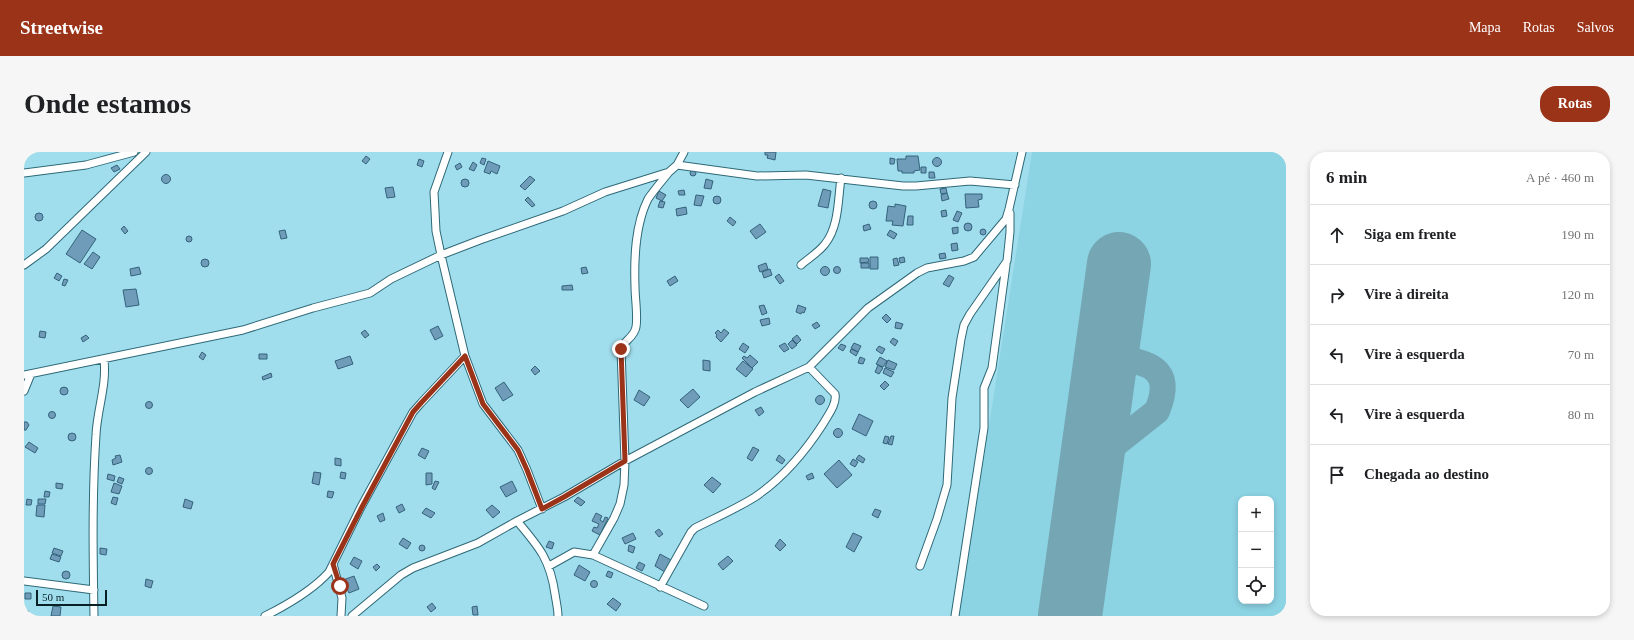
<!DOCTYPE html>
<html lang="pt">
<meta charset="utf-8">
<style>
body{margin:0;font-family:Georgia,serif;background:#f6f6f6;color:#202124}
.controls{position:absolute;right:12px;bottom:12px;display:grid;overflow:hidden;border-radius:8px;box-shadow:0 2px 6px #0003}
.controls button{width:36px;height:36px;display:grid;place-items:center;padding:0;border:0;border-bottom:1px solid #e0e0e0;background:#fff;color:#202124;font:20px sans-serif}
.scale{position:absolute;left:12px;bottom:10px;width:71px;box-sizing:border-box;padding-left:4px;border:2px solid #082127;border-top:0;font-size:11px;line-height:14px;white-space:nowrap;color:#082127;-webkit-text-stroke:3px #a1deed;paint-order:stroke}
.stop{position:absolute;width:12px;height:12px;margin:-9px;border:3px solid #9b3319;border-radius:50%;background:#fff}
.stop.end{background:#9b3319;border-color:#fff;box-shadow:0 1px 4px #0008}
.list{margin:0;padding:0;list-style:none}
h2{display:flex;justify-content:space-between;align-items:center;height:52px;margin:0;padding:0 16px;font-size:17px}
h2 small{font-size:13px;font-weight:400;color:#757577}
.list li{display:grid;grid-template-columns:26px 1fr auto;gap:12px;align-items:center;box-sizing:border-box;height:60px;padding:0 16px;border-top:1px solid #e0e0e0}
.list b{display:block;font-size:15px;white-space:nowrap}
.list em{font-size:13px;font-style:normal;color:#757577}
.icon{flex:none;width:22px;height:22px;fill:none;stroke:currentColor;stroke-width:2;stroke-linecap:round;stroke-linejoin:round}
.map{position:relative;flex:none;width:1262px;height:464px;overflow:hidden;border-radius:16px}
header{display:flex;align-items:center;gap:24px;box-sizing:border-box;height:56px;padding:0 20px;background:#9b3319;color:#fff}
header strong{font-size:19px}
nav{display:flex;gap:22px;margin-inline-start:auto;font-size:14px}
.intro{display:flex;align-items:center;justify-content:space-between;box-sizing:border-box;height:96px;padding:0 24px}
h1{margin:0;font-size:28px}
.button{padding:10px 18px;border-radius:16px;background:#9b3319;color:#fff;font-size:14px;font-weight:700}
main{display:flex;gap:24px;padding:0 24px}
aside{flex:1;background:#fff;border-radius:16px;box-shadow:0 2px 6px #0003}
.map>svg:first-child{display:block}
.built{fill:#8cd3e4;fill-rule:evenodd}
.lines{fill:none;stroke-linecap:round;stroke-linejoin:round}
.taxiway{stroke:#74a6b3;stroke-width:26}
.runway{stroke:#74a6b3;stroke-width:64}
.building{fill:#6f9db9;stroke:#35627c}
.street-casing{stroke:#2e6977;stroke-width:9}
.street{stroke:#fff;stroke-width:7}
.route{stroke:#9b3319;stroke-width:5}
</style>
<header>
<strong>Streetwise</strong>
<nav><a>Mapa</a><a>Rotas</a><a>Salvos</a></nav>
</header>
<div class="intro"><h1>Onde estamos</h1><a class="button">Rotas</a></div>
<main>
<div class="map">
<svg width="1262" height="464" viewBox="0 0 1262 464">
<rect width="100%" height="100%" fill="#a1deed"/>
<path class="built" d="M 1008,0 L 1262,0 L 1262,464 L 935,464 ZM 1217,347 L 1247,347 L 1247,449 L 1217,449 Z"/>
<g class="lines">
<path class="taxiway" d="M 1067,315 L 1080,301 L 1133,259 C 1153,211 1117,210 1082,204"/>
<path class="runway" d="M 1046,464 L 1095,112"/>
</g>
<path class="building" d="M 741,0 L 752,0 L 751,8 L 743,6 L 744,3 L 741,3 Z
M 342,4 L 346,7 L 342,12 L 338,9 Z
M 882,4 L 894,4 L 896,18 L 890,19 L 890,21 L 878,21 L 878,19 L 874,19 L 873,7 L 882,7 Z
M908.5 10a4.5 4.5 0 1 1 9 0a4.5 4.5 0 1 1-9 0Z
M 458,6 L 462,7 L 460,13 L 456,11 Z
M 866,6 L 871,7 L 870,12 L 866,12 Z
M 395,7 L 400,9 L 398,15 L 393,13 Z
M 464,9 L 476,14 L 473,22 L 467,19 L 466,22 L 460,20 Z
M 449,10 L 453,13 L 450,19 L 445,17 Z
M 436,11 L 438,15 L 433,18 L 431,14 Z
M 93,13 L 96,17 L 90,20 L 87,16 Z
M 897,15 L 902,15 L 902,21 L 897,21 Z
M666 21a3 3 0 1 1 6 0a3 3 0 1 1-6 0Z
M 905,20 L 910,20 L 911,26 L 905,26 Z
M137.5 27a4.5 4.5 0 1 1 9 0a4.5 4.5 0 1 1-9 0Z
M 506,24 L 511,28 L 501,38 L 496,34 Z
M 682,27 L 689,29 L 687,37 L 680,36 Z
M437 31a4 4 0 1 1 8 0a4 4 0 1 1-8 0Z
M 369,35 L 371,45 L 363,46 L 361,36 Z
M 922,36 L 923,41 L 917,42 L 916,37 Z
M 799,37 L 807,39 L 804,56 L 794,54 Z
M 660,38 L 661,43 L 655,43 L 654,39 Z
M 635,39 L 642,43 L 638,49 L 632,46 Z
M 923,41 L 925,47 L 918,49 L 917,43 Z
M 941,42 L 958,42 L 958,47 L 954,48 L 955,55 L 942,56 Z
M 672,43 L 680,44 L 677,54 L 670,53 Z
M689 48a4 4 0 1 1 8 0a4 4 0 1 1-8 0Z
M 504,45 L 511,53 L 508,55 L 501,48 Z
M845 53a4 4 0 1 1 8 0a4 4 0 1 1-8 0Z
M 636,49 L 641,50 L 639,56 L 634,55 Z
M 871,52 L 882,54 L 879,74 L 868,73 L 869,69 L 862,69 L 864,54 L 871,55 Z
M 662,55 L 663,62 L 653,64 L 652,57 Z
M 922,58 L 923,64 L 918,65 L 917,59 Z
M 933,59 L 938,61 L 934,70 L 929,68 Z
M11 65a4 4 0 1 1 8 0a4 4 0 1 1-8 0Z
M 884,64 L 889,64 L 889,73 L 883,73 Z
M 706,65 L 712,70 L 709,74 L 703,69 Z
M940 75a4 4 0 1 1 8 0a4 4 0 1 1-8 0Z
M 736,72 L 742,80 L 732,87 L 726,79 Z
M 845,72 L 847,77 L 840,79 L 839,74 Z
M 100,74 L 104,79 L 101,82 L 97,77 Z
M 934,75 L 934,81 L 929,82 L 928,76 Z
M956 80a3 3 0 1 1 6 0a3 3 0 1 1-6 0Z
M 58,78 L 72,87 L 56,111 L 42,102 Z
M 261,78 L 263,86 L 257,87 L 255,79 Z
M 866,78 L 873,82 L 870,87 L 863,83 Z
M162 87a3 3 0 1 1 6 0a3 3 0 1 1-6 0Z
M 933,91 L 934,98 L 928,99 L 927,92 Z
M 69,100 L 76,105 L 68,117 L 60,112 Z
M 921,101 L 922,106 L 916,107 L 915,102 Z
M 846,105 L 854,105 L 854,117 L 846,117 Z
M 880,105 L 881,110 L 876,111 L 875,106 Z
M 836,106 L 844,106 L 845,110 L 836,111 Z
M 873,106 L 875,113 L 870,114 L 869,107 Z
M177 111a4 4 0 1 1 8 0a4 4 0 1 1-8 0Z
M 742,111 L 744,117 L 736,120 L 734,114 Z
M 837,111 L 845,111 L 845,116 L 837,116 Z
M796.5 119a4.5 4.5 0 1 1 9 0a4.5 4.5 0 1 1-9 0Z
M809.5 118a3.5 3.5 0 1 1 7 0a3.5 3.5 0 1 1-7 0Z
M 115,115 L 117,122 L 107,124 L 106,117 Z
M 562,115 L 564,121 L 558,122 L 557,116 Z
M 746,117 L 748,123 L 740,126 L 738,120 Z
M 33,121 L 38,124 L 35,129 L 30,126 Z
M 755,122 L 760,129 L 756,132 L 751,125 Z
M 925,123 L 930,126 L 925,135 L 919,132 Z
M 651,124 L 654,129 L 646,134 L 643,129 Z
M 40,127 L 44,128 L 41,134 L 38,133 Z
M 548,133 L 549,138 L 538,138 L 538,134 Z
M 112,137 L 115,153 L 102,155 L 99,138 Z
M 740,153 L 743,161 L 738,163 L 735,154 Z
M 774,153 L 782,156 L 780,161 L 778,160 L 777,162 L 772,160 Z
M 862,162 L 867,167 L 863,171 L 858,166 Z
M 745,166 L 746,172 L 738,174 L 736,168 Z
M 793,170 L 796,174 L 791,177 L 788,173 Z
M 872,170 L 879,172 L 877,177 L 871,176 Z
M 414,174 L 419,184 L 411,188 L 406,178 Z
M 700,177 L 705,181 L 697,190 L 692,185 L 693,183 L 691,181 L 694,178 L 697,181 Z
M 341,178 L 345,183 L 341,186 L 337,181 Z
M 16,179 L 22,180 L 21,186 L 15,185 Z
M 62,183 L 65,186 L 59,190 L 57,186 Z
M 773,183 L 777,188 L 773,192 L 768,187 Z
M 869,186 L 874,189 L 871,194 L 866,190 Z
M 768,188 L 773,193 L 768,197 L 764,192 Z
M 719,191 L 725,195 L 721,201 L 715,197 Z
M 761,191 L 765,197 L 760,200 L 755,194 Z
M 830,191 L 837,194 L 834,200 L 827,196 Z
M 817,192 L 822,194 L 819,199 L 814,196 Z
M 855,194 L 861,197 L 858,202 L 852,198 Z
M 827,197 L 834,200 L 832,204 L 826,200 Z
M 178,200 L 182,203 L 179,208 L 175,205 Z
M 235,202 L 243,202 L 243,207 L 235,207 Z
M 726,203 L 734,210 L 728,216 L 718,206 L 720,204 L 723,206 Z
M 326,204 L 329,212 L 314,217 L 311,209 Z
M 836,205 L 841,207 L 839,212 L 834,211 Z
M 856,205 L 863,209 L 859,215 L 852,212 Z
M 679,208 L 686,209 L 686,219 L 679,218 Z
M 864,208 L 873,212 L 870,218 L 861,215 Z
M 719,209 L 729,217 L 722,225 L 712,217 Z
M 854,213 L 859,216 L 855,222 L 851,220 Z
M 511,214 L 516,219 L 511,223 L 507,218 Z
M 861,216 L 870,220 L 867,225 L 859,221 Z
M 247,221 L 248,225 L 239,228 L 238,225 Z
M 861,229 L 865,233 L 860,238 L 856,234 Z
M 480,230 L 489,243 L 479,249 L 471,236 Z
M36 239a4 4 0 1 1 8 0a4 4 0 1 1-8 0Z
M 669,237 L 676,245 L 664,256 L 656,248 Z
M 615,238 L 626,245 L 620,254 L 610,248 Z
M791.5 248a4.5 4.5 0 1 1 9 0a4.5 4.5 0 1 1-9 0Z
M121.5 253a3.5 3.5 0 1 1 7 0a3.5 3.5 0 1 1-7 0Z
M 737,255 L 740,260 L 735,264 L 731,258 Z
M24.5 263a3.5 3.5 0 1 1 7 0a3.5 3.5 0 1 1-7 0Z
M 835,262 L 849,269 L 842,284 L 828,277 Z
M 0,270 L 3,270 L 5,273 L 2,278 L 0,278 Z
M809.5 281a4.5 4.5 0 1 1 9 0a4.5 4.5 0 1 1-9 0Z
M44 285a4 4 0 1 1 8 0a4 4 0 1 1-8 0Z
M 861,284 L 865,285 L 863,292 L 859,291 Z
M 867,284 L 870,284 L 868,293 L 864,292 Z
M 5,290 L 14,296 L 11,301 L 1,295 Z
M 729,295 L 735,298 L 728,309 L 723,306 Z
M 398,296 L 405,299 L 401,307 L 394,303 Z
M 96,303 L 98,310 L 89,313 L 88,308 L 92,306 L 91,304 Z
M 755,303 L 761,308 L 758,312 L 752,308 Z
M 835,303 L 841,307 L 839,311 L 832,307 Z
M 311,306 L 317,307 L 317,314 L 311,313 Z
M 829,307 L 834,310 L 831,315 L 826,312 Z
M 815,308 L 828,323 L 813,336 L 800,322 Z
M121.5 319a3.5 3.5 0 1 1 7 0a3.5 3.5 0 1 1-7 0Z
M 290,320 L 297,321 L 295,333 L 288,331 Z
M 317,320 L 322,321 L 321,327 L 316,326 Z
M 402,321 L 408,321 L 408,332 L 402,333 Z
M 788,321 L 790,326 L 784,328 L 782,324 Z
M 84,322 L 91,324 L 90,329 L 83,327 Z
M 95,325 L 100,327 L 98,332 L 93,330 Z
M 688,325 L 697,332 L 689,341 L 680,333 Z
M 411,329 L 415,330 L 411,338 L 408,336 Z
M 488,329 L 493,339 L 482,345 L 476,335 Z
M 32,331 L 39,332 L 38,337 L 32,336 Z
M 90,331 L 98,334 L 95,342 L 87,340 Z
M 21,339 L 26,340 L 25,345 L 20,345 Z
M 304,339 L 310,340 L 308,346 L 303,345 Z
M 89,345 L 94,346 L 92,353 L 87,351 Z
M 554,345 L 561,350 L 557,354 L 550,349 Z
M 3,347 L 8,348 L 7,353 L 2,353 Z
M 14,347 L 22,347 L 21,352 L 14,352 Z
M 161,347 L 169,350 L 167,357 L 159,355 Z
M 378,352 L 381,358 L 375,361 L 372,355 Z
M 13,353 L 21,353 L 20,365 L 12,364 Z
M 468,353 L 476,360 L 469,366 L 462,358 Z
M 402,356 L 411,361 L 407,366 L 398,361 Z
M 851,357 L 857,359 L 854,366 L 848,363 Z
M 359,361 L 361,368 L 356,370 L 353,364 Z
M 572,361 L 578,364 L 576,368 L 579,370 L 581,365 L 584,366 L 576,383 L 568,379 L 570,375 L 573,376 L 575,372 L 568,369 Z
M 635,377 L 639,382 L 635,385 L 631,380 Z
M 609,381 L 612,387 L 601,392 L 598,386 Z
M 829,381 L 838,385 L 830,400 L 822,395 Z
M 379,386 L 387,391 L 383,397 L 375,392 Z
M 756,387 L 762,393 L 756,399 L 751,394 Z
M 525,389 L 530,391 L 528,397 L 522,395 Z
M395 396a3 3 0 1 1 6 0a3 3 0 1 1-6 0Z
M 605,393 L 611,395 L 609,401 L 604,399 Z
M 30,396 L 39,399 L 37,404 L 28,401 Z
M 76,396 L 83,397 L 82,403 L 76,402 Z
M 28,402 L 37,405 L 35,410 L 26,407 Z
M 636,402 L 647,408 L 641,420 L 631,414 Z
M 704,404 L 709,409 L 699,418 L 694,412 Z
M 330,405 L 338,409 L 334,417 L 326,412 Z
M 615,410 L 621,413 L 618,419 L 612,416 Z
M 353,412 L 356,415 L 352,419 L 349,415 Z
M 555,413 L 566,420 L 561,429 L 550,423 Z
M 584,419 L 589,421 L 587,426 L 582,424 Z
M38 423a4 4 0 1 1 8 0a4 4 0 1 1-8 0Z
M 330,424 L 335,437 L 325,441 L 319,428 Z
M 122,427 L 129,429 L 127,436 L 121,434 Z
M566.5 432a3.5 3.5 0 1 1 7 0a3.5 3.5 0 1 1-7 0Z
M 1,441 L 7,441 L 7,447 L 1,447 Z
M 589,446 L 597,452 L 592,459 L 583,452 Z
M 408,451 L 412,456 L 407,460 L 403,455 Z
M 29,454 L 37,455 L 36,464 L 27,464 Z
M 453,454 L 454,463 L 449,463 L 448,455 Z
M-1 461a3 3 0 1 1 6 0a3 3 0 1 1-6 0Z"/>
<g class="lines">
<g class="street-casing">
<path id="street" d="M 424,0 L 410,40 L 412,79 L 417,103 L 441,204 L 459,252 L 494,298 L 503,318 L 518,357
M 653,13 L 733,24 L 782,23 L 879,34 L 892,34 L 946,29 L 991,33
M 0,21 L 62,13 L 110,0
M 0,113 L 22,97 L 122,0
M 777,113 C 785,106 795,100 801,92 C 815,75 814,47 817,26
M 0,223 L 219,178 L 289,156 L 346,141 L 367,127 L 417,103 L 456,88 L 539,59 L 581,40 L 645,20 L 653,13 L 660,0
M 0,239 L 7,222
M 493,369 C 515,395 526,407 531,442 C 532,449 534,457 534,464
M 569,403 L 590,366 L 596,352 L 600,333 L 601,309 L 597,197 C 600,188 610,186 612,175 C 614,164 611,146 611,135 C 610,106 611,73 624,47 C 630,38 638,29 645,20
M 309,412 L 318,446 L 317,464
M 525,414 L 550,400 L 569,403 L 680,454
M 896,414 L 913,367 L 923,333 L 928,246 L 937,187 L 940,173 L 946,162 L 983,109 L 986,80 L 986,61
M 0,429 L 70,438
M 636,435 L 667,380 L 671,376 C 691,366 712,357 731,345 C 759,326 781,300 799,272 C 804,263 813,252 811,242 L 785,215
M 70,464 C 69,404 68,344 72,283 C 73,258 83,233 80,208
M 241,464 C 263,453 288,439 305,420 L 337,355 L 389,260 L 397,251 L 441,204
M 328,464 L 377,423 L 389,416 L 454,391 L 493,369 L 540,345 L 601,309 L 731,240 L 785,215 L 844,156 L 893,121 L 903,116 L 940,109 L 950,105 L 982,67 L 985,57 L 998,0
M 931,464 L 960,276 L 960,236 L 968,216 L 982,113"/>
</g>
<use href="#street" class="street"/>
</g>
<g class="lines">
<path class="route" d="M 316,434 L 309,412 L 338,355 L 389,260 L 397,251 L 441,204 L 459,252 L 494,298 L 503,318 L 518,357 L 540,345 L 601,309 L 597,197"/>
</g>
</svg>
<div class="controls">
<button>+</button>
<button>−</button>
<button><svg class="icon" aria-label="locate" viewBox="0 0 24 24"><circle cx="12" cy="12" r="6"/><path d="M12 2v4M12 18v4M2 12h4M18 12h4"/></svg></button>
</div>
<div class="scale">50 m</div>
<div class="stop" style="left:316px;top:434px"></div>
<div class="stop end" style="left:597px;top:197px"></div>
</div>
<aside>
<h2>6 min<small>A pé · 460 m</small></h2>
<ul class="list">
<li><svg class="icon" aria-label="ahead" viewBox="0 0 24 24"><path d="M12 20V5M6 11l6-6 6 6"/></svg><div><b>Siga em frente</b></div><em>190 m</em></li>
<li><svg class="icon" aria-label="right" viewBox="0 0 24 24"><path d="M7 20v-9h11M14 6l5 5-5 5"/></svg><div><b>Vire à direita</b></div><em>120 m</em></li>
<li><svg class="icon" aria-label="left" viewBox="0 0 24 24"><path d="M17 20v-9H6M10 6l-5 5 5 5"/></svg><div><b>Vire à esquerda</b></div><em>70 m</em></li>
<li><svg class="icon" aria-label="left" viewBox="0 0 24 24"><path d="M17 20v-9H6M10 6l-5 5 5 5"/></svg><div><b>Vire à esquerda</b></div><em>80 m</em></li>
<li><svg class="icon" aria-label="arrive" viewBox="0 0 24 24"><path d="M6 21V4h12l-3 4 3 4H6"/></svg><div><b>Chegada ao destino</b></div></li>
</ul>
</aside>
</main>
